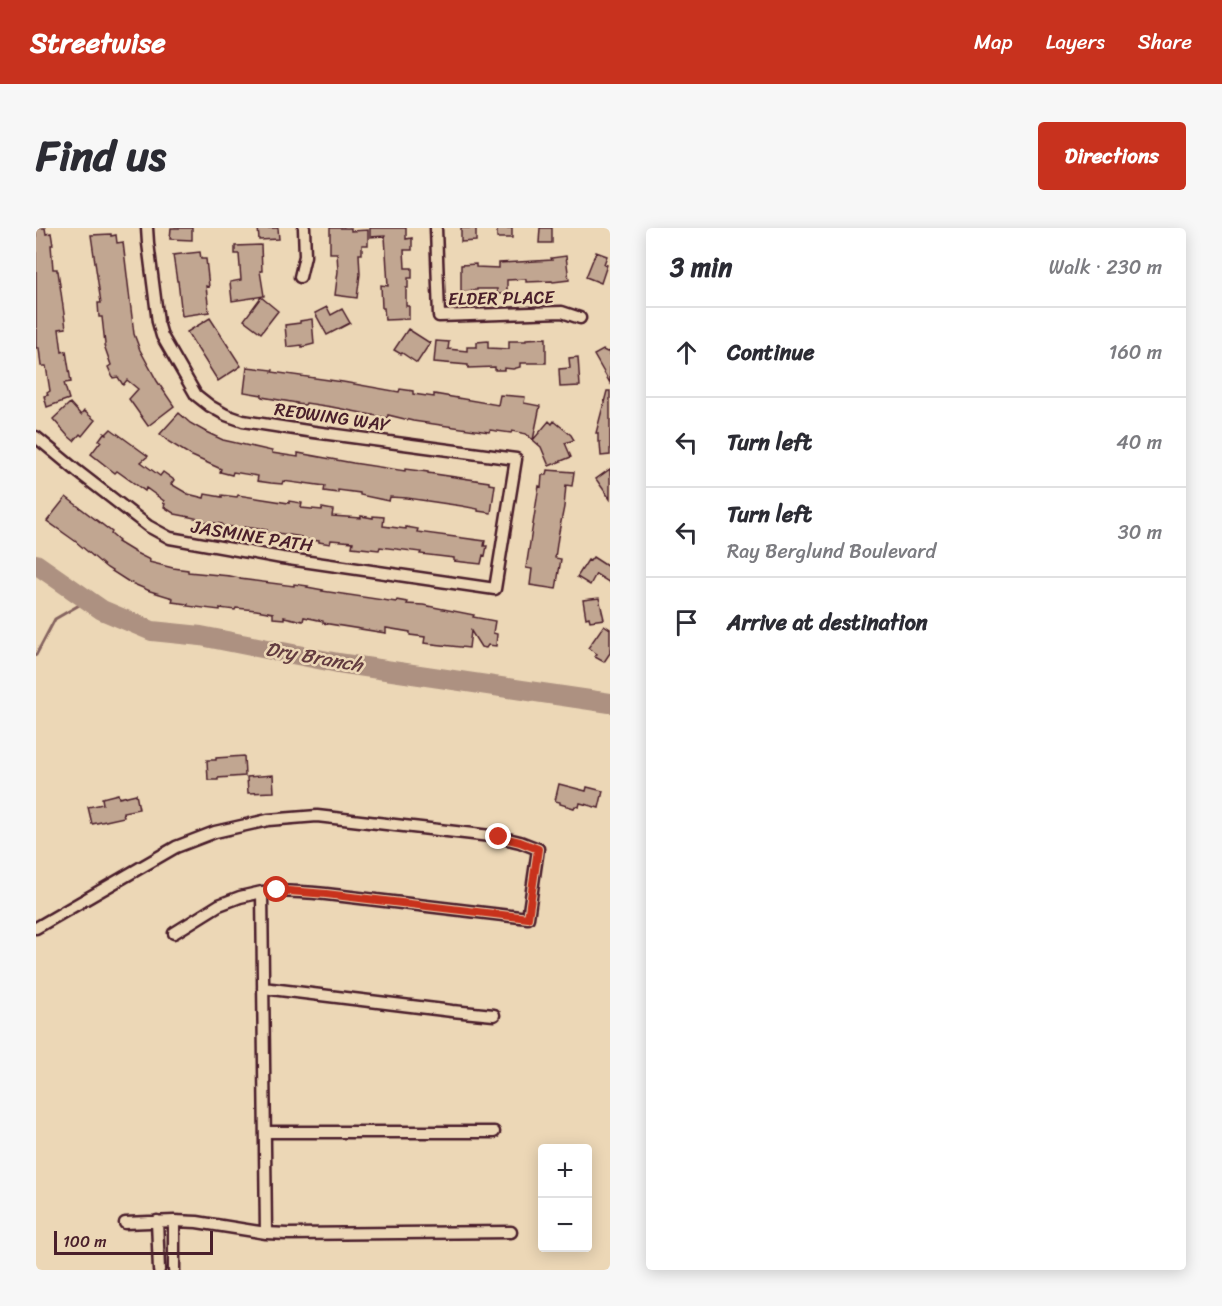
<!DOCTYPE html>
<meta charset="utf-8">
<style>
body{margin:0;font-family:Sriracha,sans-serif;background:#f7f7f7;color:#2b2b33}
.controls{position:absolute;right:18px;bottom:18px;display:grid;overflow:hidden;border-radius:6px;box-shadow:0 3px 15px #0003}
.controls button{width:54px;height:54px;display:grid;place-items:center;padding:0;border:0;border-bottom:2px solid #e1e1e2;background:#fff;color:#2b2b33;font:30px sans-serif}
.scale{position:absolute;left:18px;bottom:15px;width:159px;box-sizing:border-box;padding-left:6px;border:3px solid #4a1f2b;border-top:0;font-size:16px;line-height:21px;white-space:nowrap;color:#4a1f2b;-webkit-text-stroke:4px #ecd7b6;paint-order:stroke}
.stop{position:absolute;width:18px;height:18px;margin:-14px;border:4px solid #c8321e;border-radius:50%;background:#fff}
.stop.end{background:#c8321e;border-color:#fff;box-shadow:0 2px 6px #0008}
.list{margin:0;padding:0;list-style:none}
h2{display:flex;justify-content:space-between;align-items:center;height:78px;margin:0;padding:0 24px;font-size:26px}
h2 small{font-size:20px;font-weight:400;color:#7c7c81}
.list li{display:grid;grid-template-columns:39px 1fr auto;gap:18px;align-items:center;box-sizing:border-box;height:90px;padding:0 24px;border-top:2px solid #e1e1e2}
.list b{display:block;font-size:22px;white-space:nowrap}
.list p{margin:0;font-size:20px;white-space:nowrap;color:#7c7c81}
.list em{font-size:20px;font-style:normal;color:#7c7c81}
.icon{flex:none;width:33px;height:33px;fill:none;stroke:currentColor;stroke-width:2;stroke-linecap:round;stroke-linejoin:round}
.map{position:relative;flex:none;width:574px;height:1042px;overflow:hidden;border-radius:6px}
header{display:flex;align-items:center;gap:36px;box-sizing:border-box;height:84px;padding:0 30px;background:#c8321e;color:#fff}
header strong{font-size:28px}
nav{display:flex;gap:33px;margin-inline-start:auto;font-size:21px}
.intro{display:flex;align-items:center;justify-content:space-between;box-sizing:border-box;height:144px;padding:0 36px}
h1{margin:0;font-size:42px}
.button{padding:15px 27px;border-radius:6px;background:#c8321e;color:#fff;font-size:21px;font-weight:700}
main{display:flex;gap:36px;padding:0 36px}
aside{flex:1;background:#fff;border-radius:6px;box-shadow:0 3px 15px #0003}
.map>svg:first-child{display:block}
.lines{fill:none;stroke-linecap:round;stroke-linejoin:round}
.stream{stroke:#85635f;stroke-width:3}
.river{stroke:#ad9181;stroke-width:20}
.building{fill:#c1a691;stroke:#4a1f2b;stroke-width:1.5}
.minor-casing{stroke:#4a1f2b;stroke-width:15}
.minor{stroke:#ecd7b6;stroke-width:10}
.route{stroke:#c8321e;stroke-width:8}
.labels{text-anchor:middle;dominant-baseline:central;stroke-width:5;stroke-linejoin:round;paint-order:stroke}
.street-label{font-size:18px;fill:#4a1f2b;stroke:#ecd7b6}
.water-label{font-size:20px;font-style:italic;fill:#633c40;stroke:#ecd7b6}
</style>
<header>
<strong>Streetwise</strong>
<nav><a>Map</a><a>Layers</a><a>Share</a></nav>
</header>
<div class="intro"><h1>Find us</h1><a class="button">Directions</a></div>
<main>
<div class="map">
<svg width="574" height="1042" viewBox="0 0 574 1042">
<rect width="100%" height="100%" fill="#ecd7b6"/>
<filter id="ink" filterUnits="userSpaceOnUse"><feTurbulence type="fractalNoise" baseFrequency=".0167" numOctaves="2"/><feDisplacementMap in="SourceGraphic" scale="12" xChannelSelector="R" yChannelSelector="G"/><feConvolveMatrix kernelMatrix="1 2 1 2 8 2 1 2 1" color-interpolation-filters="sRGB"/></filter>
<g filter="url(#ink)">
<g class="lines">
<path class="stream" d="M 0,427 L 19,391 L 52,372"/>
<path class="river" d="M 0,336 L 66,382 L 116,403 L 165,408 L 302,435 L 574,475"/>
</g>
<path class="building" d="M 0,0 L 9,0 L 10,6 L 15,5 L 17,17 L 15,17 L 17,41 L 21,41 L 21,43 L 22,43 L 30,100 L 23,101 L 26,124 L 30,123 L 35,154 L 28,155 L 33,171 L 11,179 L 8,168 L 12,167 L 11,165 L 14,163 L 10,138 L 5,138 L 3,120 L 0,120 Z
M 135,0 L 156,0 L 156,12 L 134,11 Z
M 222,0 L 242,0 L 243,11 L 223,12 Z
M 294,0 L 315,0 L 315,3 L 332,2 L 332,17 L 326,17 L 326,26 L 323,26 L 324,46 L 321,70 L 299,67 L 302,43 L 301,25 L 294,25 Z
M 334,0 L 370,0 L 370,11 L 376,10 L 376,22 L 368,22 L 369,40 L 376,40 L 376,50 L 372,50 L 372,60 L 370,60 L 370,78 L 373,78 L 373,91 L 349,92 L 348,80 L 346,80 L 345,57 L 352,58 L 349,8 L 334,9 Z
M 425,0 L 440,0 L 440,13 L 425,14 Z
M 461,0 L 476,0 L 476,10 L 461,10 Z
M 504,0 L 516,0 L 516,15 L 503,15 Z
M 75,6 L 75,8 L 80,7 L 81,15 L 87,14 L 98,106 L 104,122 L 121,153 L 138,178 L 112,198 L 93,171 L 102,161 L 91,152 L 87,157 L 82,149 L 77,150 L 72,139 L 75,137 L 68,117 L 69,116 L 66,89 L 63,89 L 62,75 L 65,75 L 55,7 Z
M 225,17 L 226,43 L 224,43 L 228,68 L 196,73 L 194,54 L 205,52 L 203,26 L 199,26 L 199,18 Z
M 164,24 L 165,31 L 170,31 L 173,59 L 170,58 L 173,84 L 146,88 L 142,53 L 141,53 L 137,27 Z
M 560,24 L 571,28 L 568,36 L 571,37 L 565,55 L 550,49 Z
M 530,28 L 533,52 L 517,54 L 516,53 L 490,54 L 490,51 L 471,52 L 471,66 L 461,66 L 461,61 L 441,61 L 441,62 L 425,63 L 425,37 L 440,36 L 440,39 L 463,40 L 463,35 L 516,32 L 515,30 Z
M 225,69 L 242,83 L 225,105 L 208,92 Z
M 291,79 L 295,87 L 306,81 L 314,95 L 291,107 L 279,85 Z
M 174,90 L 205,138 L 182,153 L 151,104 Z
M 276,91 L 278,116 L 266,119 L 266,117 L 251,119 L 249,97 L 264,95 L 264,93 Z
M 372,101 L 394,115 L 381,135 L 366,125 L 365,126 L 358,122 Z
M 510,110 L 510,135 L 484,135 L 484,139 L 477,141 L 468,140 L 468,142 L 459,142 L 459,139 L 432,140 L 432,137 L 398,134 L 400,113 L 413,114 L 412,121 L 431,123 L 431,119 L 441,119 L 441,114 L 452,113 L 452,120 L 473,121 L 473,113 L 490,113 L 490,111 Z
M 567,122 L 571,124 L 574,123 L 574,155 L 558,127 Z
M 542,129 L 544,158 L 524,159 L 523,141 L 534,140 L 533,130 Z
M 211,139 L 237,142 L 236,144 L 307,154 L 363,164 L 364,161 L 377,163 L 377,166 L 398,169 L 398,166 L 462,177 L 464,167 L 489,169 L 488,175 L 504,178 L 497,212 L 513,193 L 516,196 L 518,193 L 535,207 L 538,212 L 529,215 L 535,229 L 513,238 L 505,219 L 490,206 L 476,203 L 475,205 L 454,202 L 453,204 L 377,193 L 352,187 L 351,190 L 296,179 L 270,175 L 269,177 L 260,176 L 261,175 L 226,169 L 226,167 L 208,164 Z
M 571,163 L 574,163 L 574,227 L 565,228 L 564,214 L 562,214 L 562,205 L 560,205 Z
M 34,175 L 45,187 L 48,183 L 59,192 L 46,208 L 44,206 L 38,213 L 31,207 L 17,191 Z
M 143,185 L 154,195 L 170,204 L 187,212 L 236,223 L 236,225 L 262,229 L 262,225 L 317,235 L 369,243 L 369,241 L 392,244 L 392,245 L 453,254 L 453,256 L 459,257 L 455,285 L 442,283 L 442,281 L 426,278 L 371,270 L 354,269 L 353,273 L 324,267 L 324,265 L 302,262 L 302,265 L 288,263 L 289,258 L 268,255 L 268,256 L 247,253 L 246,256 L 235,255 L 221,253 L 222,248 L 197,244 L 196,247 L 184,244 L 185,241 L 156,228 L 133,214 L 124,206 Z
M 75,201 L 112,228 L 105,234 L 124,248 L 127,244 L 138,252 L 135,256 L 152,266 L 168,270 L 169,266 L 186,269 L 186,267 L 201,269 L 202,267 L 253,275 L 253,273 L 266,275 L 265,280 L 286,282 L 286,280 L 297,282 L 296,288 L 325,290 L 325,288 L 337,290 L 337,288 L 348,289 L 347,298 L 370,301 L 370,299 L 382,301 L 381,304 L 449,313 L 448,318 L 451,318 L 449,328 L 447,327 L 445,336 L 418,333 L 418,330 L 384,326 L 385,324 L 344,319 L 343,322 L 316,319 L 317,314 L 295,312 L 294,316 L 283,314 L 283,313 L 265,311 L 265,309 L 242,305 L 241,307 L 231,305 L 231,302 L 208,299 L 207,302 L 197,301 L 197,299 L 186,298 L 186,296 L 164,293 L 164,291 L 139,286 L 128,279 L 129,276 L 127,275 L 128,273 L 110,260 L 109,263 L 81,243 L 79,245 L 55,226 L 65,213 L 63,212 L 68,205 L 70,206 Z
M 574,241 L 574,271 L 560,251 Z
M 511,242 L 538,244 L 536,258 L 530,257 L 528,279 L 522,309 L 519,330 L 525,331 L 520,361 L 494,357 L 496,341 L 490,340 L 503,258 L 505,259 L 506,247 L 510,247 Z
M 30,269 L 76,304 L 75,306 L 83,313 L 82,314 L 100,325 L 114,332 L 113,334 L 137,340 L 152,342 L 152,344 L 194,348 L 204,350 L 204,351 L 258,358 L 258,356 L 272,358 L 271,359 L 287,362 L 286,363 L 360,374 L 361,372 L 372,374 L 371,376 L 387,377 L 438,387 L 437,389 L 459,393 L 457,405 L 461,406 L 460,418 L 452,417 L 450,420 L 445,419 L 435,403 L 433,420 L 388,415 L 389,409 L 374,407 L 374,404 L 350,400 L 350,405 L 287,395 L 287,393 L 268,389 L 267,393 L 248,389 L 248,391 L 237,390 L 237,385 L 220,382 L 200,380 L 199,382 L 184,380 L 184,382 L 151,378 L 152,376 L 136,374 L 137,370 L 114,363 L 93,354 L 71,340 L 39,313 L 11,293 Z
M 557,329 L 574,340 L 574,355 L 560,346 L 554,357 L 541,349 L 552,332 L 554,333 Z
M 563,370 L 568,391 L 554,393 L 553,389 L 550,390 L 547,372 Z
M 568,397 L 574,401 L 574,425 L 568,434 L 559,429 L 561,426 L 552,420 Z
M 208,528 L 209,548 L 182,550 L 182,552 L 172,552 L 171,532 L 180,532 L 180,530 Z
M 237,547 L 238,564 L 212,565 L 211,549 Z
M 523,556 L 550,563 L 551,559 L 567,563 L 563,580 L 544,575 L 543,579 L 539,578 L 538,580 L 524,576 L 524,574 L 519,573 Z
M 82,566 L 83,570 L 100,566 L 103,581 L 87,584 L 88,589 L 56,596 L 52,579 L 67,576 L 66,570 Z"/>
<g class="lines">
<g class="minor-casing">
<path id="minor" d="M 400,0 L 403,88 L 526,84 L 544,90
M 264,49 L 269,28 L 268,0
M 0,209 L 41,243 L 112,298 L 134,310 L 246,330 L 459,361 L 480,231 L 278,204 L 207,193 L 190,187 L 174,178 L 160,167 L 126,108 L 122,94 L 112,15 L 111,0
M 0,700 L 140,619 L 179,604 L 232,592 L 281,588 L 463,609 L 484,614 L 502,621 L 492,690 L 290,666 C 269,664 248,662 226,664
M 138,705 L 183,677 L 204,669 L 226,664 L 230,1005
M 227,760 L 416,783 L 458,787
M 229,904 L 458,904
M 121,993 L 123,1042
M 89,995 L 138,993 L 161,994 L 230,1005 L 251,1006 L 475,1004
M 138,1042 L 138,993"/>
</g>
<use href="#minor" class="minor"/>
</g>
</g>
<g class="lines" filter="url(#ink)">
<path class="route" d="M 241,662 L 290,666 L 492,690 L 502,621 L 484,614 L 463,609"/>
</g>
<g class="labels">
<g class="street-label">
<text transform="translate(465 70) rotate(-1)">ELDER PLACE</text>
<text transform="translate(296 189) rotate(8)">REDWING WAY</text>
<text transform="translate(216 308) rotate(9)">JASMINE PATH</text>
</g>
<g class="water-label">
<text transform="translate(278 429) rotate(10)">Dry Branch</text>
</g>
</g>
</svg>
<div class="controls">
<button>+</button>
<button>−</button>
</div>
<div class="scale">100 m</div>
<div class="stop" style="left:241px;top:662px"></div>
<div class="stop end" style="left:463px;top:609px"></div>
</div>
<aside>
<h2>3 min<small>Walk · 230 m</small></h2>
<ul class="list">
<li><svg class="icon" aria-label="ahead" viewBox="0 0 24 24"><path d="M12 20V5M6 11l6-6 6 6"/></svg><div><b>Continue</b></div><em>160 m</em></li>
<li><svg class="icon" aria-label="left" viewBox="0 0 24 24"><path d="M17 20v-9H6M10 6l-5 5 5 5"/></svg><div><b>Turn left</b></div><em>40 m</em></li>
<li><svg class="icon" aria-label="left" viewBox="0 0 24 24"><path d="M17 20v-9H6M10 6l-5 5 5 5"/></svg><div><b>Turn left</b><p>Ray Berglund Boulevard</p></div><em>30 m</em></li>
<li><svg class="icon" aria-label="arrive" viewBox="0 0 24 24"><path d="M6 21V4h12l-3 4 3 4H6"/></svg><div><b>Arrive at destination</b></div></li>
</ul>
</aside>
</main>
